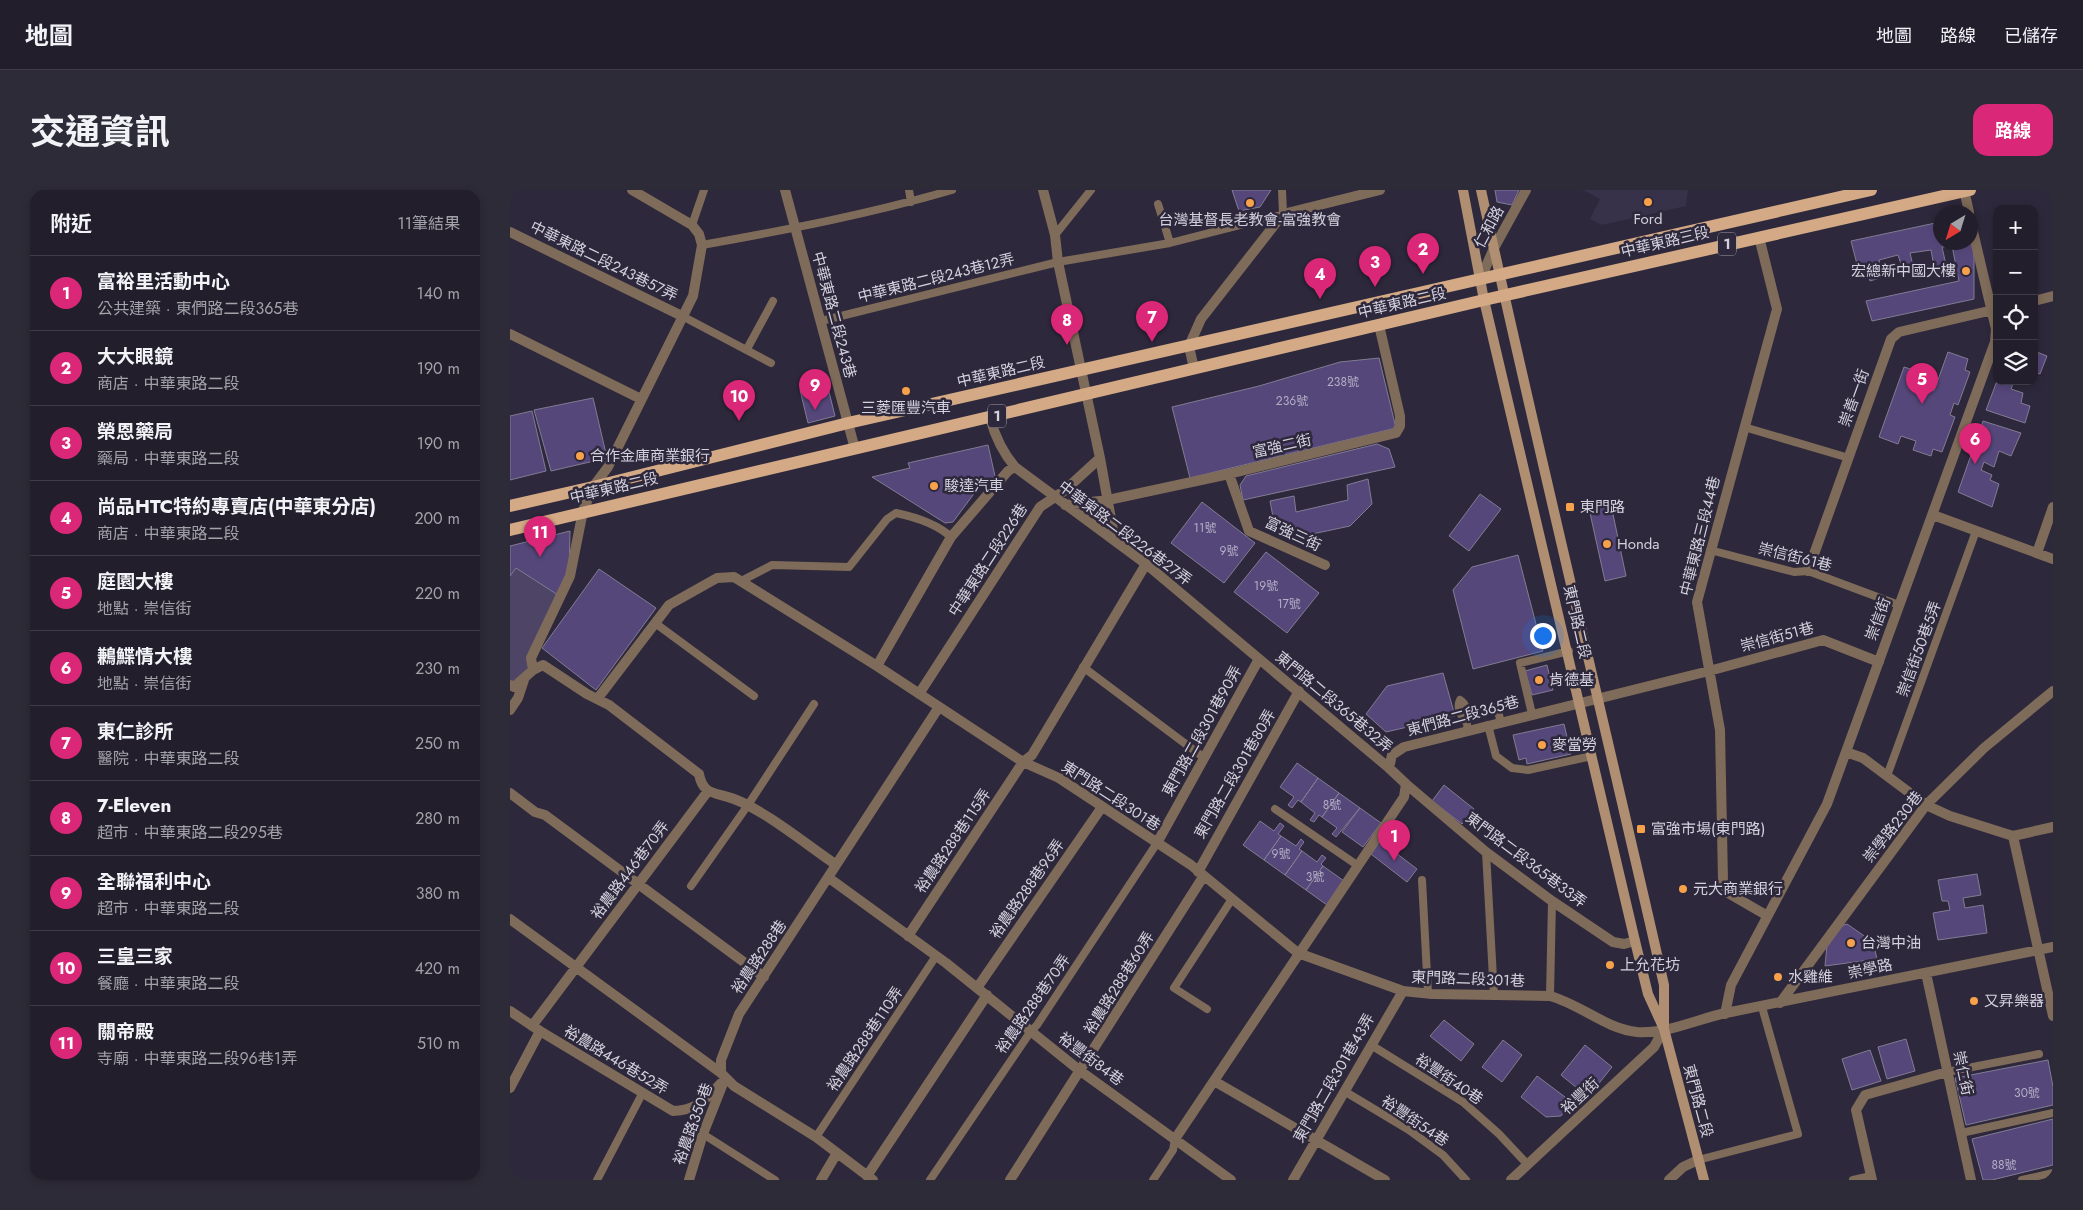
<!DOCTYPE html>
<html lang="zh-TW">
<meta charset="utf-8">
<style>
body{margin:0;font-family:Jost,"Noto Sans TC",sans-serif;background:#2e2b38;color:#f1f3f6}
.controls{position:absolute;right:15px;top:15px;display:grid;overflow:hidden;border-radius:10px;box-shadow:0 2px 8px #0003}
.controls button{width:45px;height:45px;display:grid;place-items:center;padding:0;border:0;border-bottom:1px solid #3f3c48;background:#221e2c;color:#f1f3f6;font:25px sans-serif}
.compass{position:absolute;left:1423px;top:15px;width:45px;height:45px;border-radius:50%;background:#221e2c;box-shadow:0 2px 8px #0003;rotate:218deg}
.you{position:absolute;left:1032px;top:445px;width:18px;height:18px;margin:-12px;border:4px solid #fff;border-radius:50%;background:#1a73e8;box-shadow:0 0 0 8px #1a73e833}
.badge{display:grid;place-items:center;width:32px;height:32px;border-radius:50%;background:#db2777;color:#fff;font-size:16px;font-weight:700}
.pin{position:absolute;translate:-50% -41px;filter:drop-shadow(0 1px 2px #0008)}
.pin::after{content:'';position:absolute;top:26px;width:18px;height:15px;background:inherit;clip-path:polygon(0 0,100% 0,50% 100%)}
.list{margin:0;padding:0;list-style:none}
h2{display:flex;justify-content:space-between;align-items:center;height:65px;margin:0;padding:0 20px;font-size:21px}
h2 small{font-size:16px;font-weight:400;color:#a2a2a9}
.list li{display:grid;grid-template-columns:32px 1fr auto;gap:15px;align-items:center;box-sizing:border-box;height:75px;padding:0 20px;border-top:1px solid #3f3c48}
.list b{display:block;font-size:19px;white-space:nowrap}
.list p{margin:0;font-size:16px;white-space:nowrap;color:#a2a2a9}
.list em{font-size:16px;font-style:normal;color:#a2a2a9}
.icon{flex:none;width:28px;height:28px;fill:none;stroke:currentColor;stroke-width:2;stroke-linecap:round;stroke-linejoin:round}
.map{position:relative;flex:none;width:1543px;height:990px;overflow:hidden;border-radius:15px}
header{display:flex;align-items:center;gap:30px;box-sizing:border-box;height:70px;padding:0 25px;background:#221e2c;border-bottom:1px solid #3f3c48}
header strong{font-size:24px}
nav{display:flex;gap:28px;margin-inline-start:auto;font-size:18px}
.intro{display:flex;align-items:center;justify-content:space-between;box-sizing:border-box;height:120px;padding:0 30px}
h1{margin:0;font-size:35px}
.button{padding:12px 22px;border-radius:15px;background:#db2777;color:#fff;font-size:18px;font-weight:700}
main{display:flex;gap:30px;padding:0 30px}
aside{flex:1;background:#221e2c;border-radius:15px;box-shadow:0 2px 8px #0003}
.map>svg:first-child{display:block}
.built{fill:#37314a}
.green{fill:#4e4566}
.building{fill:#55477a;stroke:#817c93}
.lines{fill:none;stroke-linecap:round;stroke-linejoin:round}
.lane{stroke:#7f6b59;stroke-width:8}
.street{stroke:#7f6b59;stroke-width:10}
.secondary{stroke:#af8e72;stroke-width:10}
.primary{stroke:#d4a985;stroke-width:12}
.poi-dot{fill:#f8a14b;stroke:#2d283b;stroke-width:2}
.labels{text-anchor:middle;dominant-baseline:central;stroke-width:5;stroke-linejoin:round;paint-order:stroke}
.number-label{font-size:12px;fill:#b4aec5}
.shield{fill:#2d283b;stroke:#a29ead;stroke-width:1}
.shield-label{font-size:14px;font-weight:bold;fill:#d4d1de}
.poi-label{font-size:15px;fill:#d4d1de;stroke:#2d283b;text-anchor:start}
.street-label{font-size:15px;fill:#d4d1de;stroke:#2d283b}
</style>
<header>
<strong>地圖</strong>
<nav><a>地圖</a><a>路線</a><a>已儲存</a></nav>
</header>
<div class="intro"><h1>交通資訊</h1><a class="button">路線</a></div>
<main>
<aside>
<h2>附近<small>11筆結果</small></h2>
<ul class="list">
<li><span class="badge">1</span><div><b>富裕里活動中心</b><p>公共建築 · 東們路二段365巷</p></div><em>140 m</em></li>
<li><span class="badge">2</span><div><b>大大眼鏡</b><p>商店 · 中華東路二段</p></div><em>190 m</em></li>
<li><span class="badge">3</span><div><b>榮恩藥局</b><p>藥局 · 中華東路二段</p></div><em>190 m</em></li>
<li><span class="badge">4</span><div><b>尚品HTC特約專賣店(中華東分店)</b><p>商店 · 中華東路二段</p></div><em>200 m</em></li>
<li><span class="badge">5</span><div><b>庭園大樓</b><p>地點 · 崇信街</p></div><em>220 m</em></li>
<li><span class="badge">6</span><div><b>鶼鰈情大樓</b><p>地點 · 崇信街</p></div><em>230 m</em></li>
<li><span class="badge">7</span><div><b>東仁診所</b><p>醫院 · 中華東路二段</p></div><em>250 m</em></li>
<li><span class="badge">8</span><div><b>7-Eleven</b><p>超市 · 中華東路二段295巷</p></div><em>280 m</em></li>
<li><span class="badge">9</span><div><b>全聯福利中心</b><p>超市 · 中華東路二段</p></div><em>380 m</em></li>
<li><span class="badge">10</span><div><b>三皇三家</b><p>餐廳 · 中華東路二段</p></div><em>420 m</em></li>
<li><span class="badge">11</span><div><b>關帝殿</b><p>寺廟 · 中華東路二段96巷1弄</p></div><em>510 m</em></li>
</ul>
</aside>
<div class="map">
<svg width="1543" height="990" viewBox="0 0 1543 990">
<rect width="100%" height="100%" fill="#2d283b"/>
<path class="built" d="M 1073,0 L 1178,0 L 1176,16 L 1092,35 L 1080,29 L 1090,9 Z"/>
<path class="green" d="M 6,378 L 48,405 L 22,480 L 13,489 L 0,492 L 0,386 Z"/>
<path class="building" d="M 722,0 L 761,0 L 750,17 L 729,21 Z
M 985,0 L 1009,0 L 1002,15 L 987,12 Z
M 1430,32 L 1430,52 L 1460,52 L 1464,59 L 1464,109 L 1362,131 L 1356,111 L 1449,91 L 1442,56 L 1432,57 L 1436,75 L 1424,77 L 1421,60 L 1400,63 L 1404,80 L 1394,83 L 1388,65 L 1369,70 L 1373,87 L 1360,91 L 1356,75 L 1348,78 L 1341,51 Z
M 1524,161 L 1537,166 L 1530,184 L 1524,182 Z
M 1438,162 L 1458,169 L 1455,180 L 1460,182 L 1448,215 L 1444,213 L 1440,225 L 1445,227 L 1432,262 L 1423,259 L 1421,266 L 1403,260 L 1406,251 L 1391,246 L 1388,254 L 1369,247 L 1394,177 L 1413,183 L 1408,195 L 1424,201 Z
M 869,168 L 886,238 L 680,288 L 662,217 L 749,196 L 830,172 Z
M 1487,191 L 1504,191 L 1501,199 L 1513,203 L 1511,213 L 1520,216 L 1515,233 L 1476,220 Z
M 317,194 L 325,226 L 298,233 L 290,200 Z
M 83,208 L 97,268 L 41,281 L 24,220 Z
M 22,221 L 36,281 L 0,290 L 0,226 Z
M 1473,231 L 1511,243 L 1501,266 L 1489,261 L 1484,277 L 1474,272 L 1471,280 L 1482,285 L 1480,290 L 1489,294 L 1482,317 L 1448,302 Z
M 867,254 L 879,259 L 885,277 L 733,310 L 730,295 L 736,286 Z
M 478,255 L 485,286 L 466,301 L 443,332 L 435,333 L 362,287 L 400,278 L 398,273 Z
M 858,289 L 862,314 L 840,336 L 788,347 L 763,327 L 760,311 L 784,306 L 786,322 L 838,310 L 837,295 Z
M 970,304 L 991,319 L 959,361 L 939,346 Z
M 1100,310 L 1116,386 L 1095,391 L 1078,314 Z
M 692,312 L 745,353 L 714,393 L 661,353 Z
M 60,341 L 59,386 L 48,405 L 6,378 L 0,386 L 0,356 Z
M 756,362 L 809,403 L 777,443 L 724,402 Z
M 1008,365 L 1033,461 L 963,479 L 943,400 L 962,377 Z
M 89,379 L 146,418 L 86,500 L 32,458 Z
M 1037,475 L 1043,500 L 1022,505 L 1015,481 Z
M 933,483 L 945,526 L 876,542 L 856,524 L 877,496 Z
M 1054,534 L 1061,564 L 1017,574 L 1016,568 L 1009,570 L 1003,545 Z
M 787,573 L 808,588 L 791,612 L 788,610 L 782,618 L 778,615 L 784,607 L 770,597 Z
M 808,588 L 829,603 L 812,627 L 809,625 L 804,632 L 800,630 L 805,623 L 791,612 Z
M 934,595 L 964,619 L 952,634 L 922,611 Z
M 829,603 L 850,618 L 826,647 L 822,644 L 827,638 L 812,627 Z
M 850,618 L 871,633 L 853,657 L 832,642 Z
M 750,631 L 764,641 L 770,633 L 774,636 L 768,644 L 771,646 L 754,670 L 733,655 Z
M 771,646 L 786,656 L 791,649 L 794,652 L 789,659 L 792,661 L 775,685 L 754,670 Z
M 870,651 L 907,679 L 897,692 L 861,664 Z
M 792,661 L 807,672 L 812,665 L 816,668 L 811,674 L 813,676 L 796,700 L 775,685 Z
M 813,676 L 834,691 L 817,715 L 796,700 Z
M 1467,684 L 1471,705 L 1453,708 L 1455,718 L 1473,715 L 1477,743 L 1428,750 L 1423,723 L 1440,720 L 1438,711 L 1432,711 L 1428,690 Z
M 1337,734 L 1363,752 L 1367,769 L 1315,776 L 1317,755 L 1331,736 Z
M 934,830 L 964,854 L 951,871 L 920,846 Z
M 1396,849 L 1405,881 L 1377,889 L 1368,857 Z
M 993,850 L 1012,865 L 992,892 L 972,877 Z
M 1075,855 L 1102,877 L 1078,907 L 1051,885 Z
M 1360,860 L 1371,891 L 1342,900 L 1332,869 Z
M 1538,870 L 1543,897 L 1543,915 L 1456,935 L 1445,888 Z
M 1027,886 L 1055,907 L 1052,910 L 1060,914 L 1051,926 L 1036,927 L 1011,907 Z
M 1543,929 L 1543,975 L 1482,990 L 1473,990 L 1462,949 Z"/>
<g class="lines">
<path class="lane" d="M 399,0 L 401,12
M 648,14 L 660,53
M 182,35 L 194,0
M 545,45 L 581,0
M 192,55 C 276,40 360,24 442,0
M 174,127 L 261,173
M 311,131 L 548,72 L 660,53 L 773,24 L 772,0
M 237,159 L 263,111
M 1234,237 L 1339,268
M 1200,360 L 1284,382 L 1298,381 L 1389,415
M 231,391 L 262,375 L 339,377 L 377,329 L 386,323 C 405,327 426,333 441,347
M 145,433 L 244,506
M 573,477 L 693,567
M 950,510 C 960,516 955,529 958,540
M 950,510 C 946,518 951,526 956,532
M 986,515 L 991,532
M 1022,524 L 1010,473 L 1059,461
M 978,535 L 986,566 L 1002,578 L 1018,580 L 1082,566
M 1377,586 L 1466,341
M 765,619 L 847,675
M 976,662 L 984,806
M 912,690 L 918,804
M 181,696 L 238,615 L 304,514
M 1040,806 L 1042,711
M 697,819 L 664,798 L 722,709
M 861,855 L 953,912 L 989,944 L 1018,975
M 1437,882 L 1529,864
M 834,901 L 899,940 L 933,965 L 956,990
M 1451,943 L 1543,923
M 193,944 L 265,990
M 306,947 L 426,766
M 1188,970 L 1288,944 L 1252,817
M 87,990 L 132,904
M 420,990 L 521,841 L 527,835 L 647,653
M 643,990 L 663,960 L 665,949
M 1343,990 L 1361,986
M 1512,990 L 1543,983"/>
<path class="street" d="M 275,0 L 345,259
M 1454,0 L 1459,22
M 0,42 L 174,127
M 1249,47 L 1267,119 L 1187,412 L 1210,540 L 1213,691 L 1218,703 L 1256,725
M 971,88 L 984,58 L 1016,0
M 1524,111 L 1543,106
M 0,144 L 131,209
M 684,179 L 679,156 L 691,129 L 773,24 L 870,0
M 480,228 C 485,246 493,263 505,277 L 636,374 L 879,578
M 590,268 L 605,351
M 719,284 L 739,341 L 815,375
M 555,315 L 598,310 L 719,284 L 886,243 L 890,236 L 890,226 L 869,135
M 1423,325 L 1543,369
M 1527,363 L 1543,317
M 1298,381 L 1381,149 L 1389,142 L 1487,119
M 367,476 L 441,347 L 498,281 L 505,277
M 23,480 L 21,468 L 60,386 L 73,321 L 83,297 L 98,277 L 183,106 L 192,55 L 189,44 L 182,35 L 122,0
M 0,495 L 4,497 L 23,480 L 33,475 L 77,504 L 99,515 L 189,584 C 193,606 206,602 224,609 C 254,620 297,655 325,674
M 409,504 L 530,317 L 554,301 L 590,268 L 548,72 L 545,45 L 533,0
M 88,508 L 159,415 L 207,388 L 224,387 L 367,476 L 513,572 L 549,588 L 681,675 L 788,763 L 893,801 L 922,804 L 1040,806 C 1070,814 1096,839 1127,842 C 1157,844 1187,829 1216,823 C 1325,801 1434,778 1543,757
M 0,520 L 8,508 L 14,490
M 1336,562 L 1353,568 L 1416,615 L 1440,626 L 1503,646 L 1543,637
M 896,594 L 976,662 L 1042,711 L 1103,752 L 1114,754 L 1125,751
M 0,603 L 25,622 L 35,625 L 254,787
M 1503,646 L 1543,826
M 647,653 L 749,469
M 688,682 L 789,501
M 319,688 L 436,773 L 569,880 L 721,990
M 0,729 L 211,883
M 398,746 L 513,572 L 522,565 L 636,374
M 1416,783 L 1461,990
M 467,798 L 592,617
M 1270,813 L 1416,615 L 1474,558 L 1543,501
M 0,821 L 30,841 L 163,921 C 190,920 198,906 216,888
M 1215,824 L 1221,795 L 1317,614 L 1485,152 L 1486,139 L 1460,29
M 22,836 L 198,601
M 704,891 L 875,990
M 0,898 L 30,841
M 665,949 L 894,607 L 896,594 L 879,578 L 882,565 L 894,557 L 1199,481 L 1313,450 L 1369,472
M 357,986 L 477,805
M 179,990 L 193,944 L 212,896
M 311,990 L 327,963
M 363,990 L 306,947 L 224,896 L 211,883 L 211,870 L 229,824 L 429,517
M 500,990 L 693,687
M 783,990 L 893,801
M 1001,990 L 1144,857 L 1154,839
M 1159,990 L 1173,977 L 1188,970
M 1362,990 L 1346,920 L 1355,905 L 1437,882"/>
<path class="secondary" d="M 953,0 L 974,110 L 1125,751 L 1138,804 L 1154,839 L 1194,990
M 971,0 C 1029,266 1094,530 1154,795 L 1154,836"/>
<path class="primary" d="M 0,316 L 83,297 L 338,233 L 1361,0
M 0,340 L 974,110 L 1460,0"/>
</g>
<g class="poi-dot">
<circle cx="1138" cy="12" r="5"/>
<circle cx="740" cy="13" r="5"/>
<circle cx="1456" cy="81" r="5"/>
<circle cx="396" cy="201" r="5"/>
<circle cx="70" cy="266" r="5"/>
<circle cx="424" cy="296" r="5"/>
<rect x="1055" y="312" width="10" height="10" rx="2.5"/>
<circle cx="1097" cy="354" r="5"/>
<circle cx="1029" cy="490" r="5"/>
<circle cx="1032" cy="555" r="5"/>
<rect x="1126" y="634" width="10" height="10" rx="2.5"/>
<circle cx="1173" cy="699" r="5"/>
<circle cx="1341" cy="753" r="5"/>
<circle cx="1100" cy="775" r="5"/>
<circle cx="1268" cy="787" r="5"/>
<circle cx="1464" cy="811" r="5"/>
</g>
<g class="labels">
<g class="number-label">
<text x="833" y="192">238號</text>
<text x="782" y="211">236號</text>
<text x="695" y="338">11號</text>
<text x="719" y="361">9號</text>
<text x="756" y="396">19號</text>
<text x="779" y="414">17號</text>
<text x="822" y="615">8號</text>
<text x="771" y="664">9號</text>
<text x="805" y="687">3號</text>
<text x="1517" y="903">30號</text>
<text x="1494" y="975">88號</text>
</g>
<g class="shield">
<rect x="1208" y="42.5" width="18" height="23" rx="4"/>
<rect x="478" y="214.5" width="18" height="23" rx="4"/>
</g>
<g class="shield-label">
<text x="1217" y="54">1</text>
<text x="487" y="226">1</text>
</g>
<g class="poi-label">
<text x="1138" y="29" text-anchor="middle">Ford</text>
<text x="740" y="30" text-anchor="middle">台灣基督長老教會-富強教會</text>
<text x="1446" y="81" text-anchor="end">宏總新中國大樓</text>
<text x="396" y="218" text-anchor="middle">三菱匯豐汽車</text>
<text x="80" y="266">合作金庫商業銀行</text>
<text x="434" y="296">駿達汽車</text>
<text x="1070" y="317">東門路</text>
<text x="1107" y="354">Honda</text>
<text x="1039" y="490">肯德基</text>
<text x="1042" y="555">麥當勞</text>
<text x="1141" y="639">富強市場(東門路)</text>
<text x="1183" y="699">元大商業銀行</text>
<text x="1351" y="753">台灣中油</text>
<text x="1110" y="775">上允花坊</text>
<text x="1278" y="787">水雞維</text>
<text x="1474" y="811">又昇樂器</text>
</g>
<g class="street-label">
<text transform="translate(979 37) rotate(-62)">仁和路</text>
<text transform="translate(1155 52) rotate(-13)">中華東路三段</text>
<text transform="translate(94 71) rotate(26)">中華東路二段243巷57弄</text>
<text transform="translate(426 88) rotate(-14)">中華東路二段243巷12弄</text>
<text transform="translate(892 113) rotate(-13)">中華東路二段</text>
<text transform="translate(324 125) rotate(75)">中華東路二段243巷</text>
<text transform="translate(491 182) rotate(-13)">中華東路二段</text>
<text transform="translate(1344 208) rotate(-70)">崇善一街</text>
<text transform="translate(772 256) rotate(-13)">富強二街</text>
<text transform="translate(104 298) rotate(-13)">中華東路二段</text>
<text transform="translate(615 343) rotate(37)">中華東路二段226巷27弄</text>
<text transform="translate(783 344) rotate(25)">富強三街</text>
<text transform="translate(1190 346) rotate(-76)">中華東路三段44巷</text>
<text transform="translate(1285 367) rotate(14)">崇信街61巷</text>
<text transform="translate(478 370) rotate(-57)">中華東路二段226巷</text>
<text transform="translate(1368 429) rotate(-70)">崇信街</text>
<text transform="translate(1067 432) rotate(77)">東門路二段</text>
<text transform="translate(1267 447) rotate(-15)">崇信街51巷</text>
<text transform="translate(1409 459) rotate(-70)">崇信街50巷5弄</text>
<text transform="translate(824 512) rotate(40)">東門路二段365巷32弄</text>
<text transform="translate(953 526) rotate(-15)">東們路二段365巷</text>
<text transform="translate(692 541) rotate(-61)">東門路二段301巷90弄</text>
<text transform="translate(725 584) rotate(-60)">東門路二段301巷80弄</text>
<text transform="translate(601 606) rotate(33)">東門路二段301巷</text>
<text transform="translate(1383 637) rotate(-52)">崇學路230巷</text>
<text transform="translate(443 651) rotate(-56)">裕農路288巷115弄</text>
<text transform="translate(1016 670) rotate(37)">東門路二段365巷33弄</text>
<text transform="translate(120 680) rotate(-53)">裕農路446巷70弄</text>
<text transform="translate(517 699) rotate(-55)">裕農路288巷96弄</text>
<text transform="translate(249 767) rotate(-56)">裕農路288巷</text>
<text transform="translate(1360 779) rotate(-12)">崇學路</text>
<text transform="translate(958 789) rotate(2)">東門路二段301巷</text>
<text transform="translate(609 793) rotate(-58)">裕農路288巷60弄</text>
<text transform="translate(523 814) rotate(-55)">裕農路288巷70弄</text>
<text transform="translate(355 849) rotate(-56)">裕農路288巷110弄</text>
<text transform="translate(581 869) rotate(37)">裕豐街84巷</text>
<text transform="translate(106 870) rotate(31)">裕農路446巷52弄</text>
<text transform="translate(1453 883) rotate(78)">崇仁街</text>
<text transform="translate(824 888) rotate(-60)">東門路二段301巷43弄</text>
<text transform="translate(939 889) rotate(34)">裕豐街40巷</text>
<text transform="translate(1070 906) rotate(-43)">裕豐街</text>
<text transform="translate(1188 911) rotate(75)">東門路二段</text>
<text transform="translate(905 931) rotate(34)">裕豐街54巷</text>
<text transform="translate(183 934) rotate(-70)">裕農路350巷</text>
</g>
</g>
</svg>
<div class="controls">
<button>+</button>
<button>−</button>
<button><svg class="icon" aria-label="locate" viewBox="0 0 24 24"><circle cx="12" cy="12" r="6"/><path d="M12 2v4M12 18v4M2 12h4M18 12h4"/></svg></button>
<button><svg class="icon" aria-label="layers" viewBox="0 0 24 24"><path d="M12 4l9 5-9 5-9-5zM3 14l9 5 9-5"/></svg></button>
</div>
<svg class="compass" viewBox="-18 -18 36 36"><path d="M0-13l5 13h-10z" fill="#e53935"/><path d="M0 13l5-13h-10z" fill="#a2a2a9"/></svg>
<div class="you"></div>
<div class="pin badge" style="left:884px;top:671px">1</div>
<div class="pin badge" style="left:913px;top:84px">2</div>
<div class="pin badge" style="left:865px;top:97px">3</div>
<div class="pin badge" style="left:810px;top:109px">4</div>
<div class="pin badge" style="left:1412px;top:214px">5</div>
<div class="pin badge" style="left:1465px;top:274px">6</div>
<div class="pin badge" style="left:642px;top:152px">7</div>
<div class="pin badge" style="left:557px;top:155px">8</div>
<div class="pin badge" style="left:305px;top:220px">9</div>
<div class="pin badge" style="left:229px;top:231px">10</div>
<div class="pin badge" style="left:30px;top:367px">11</div>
</div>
</main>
